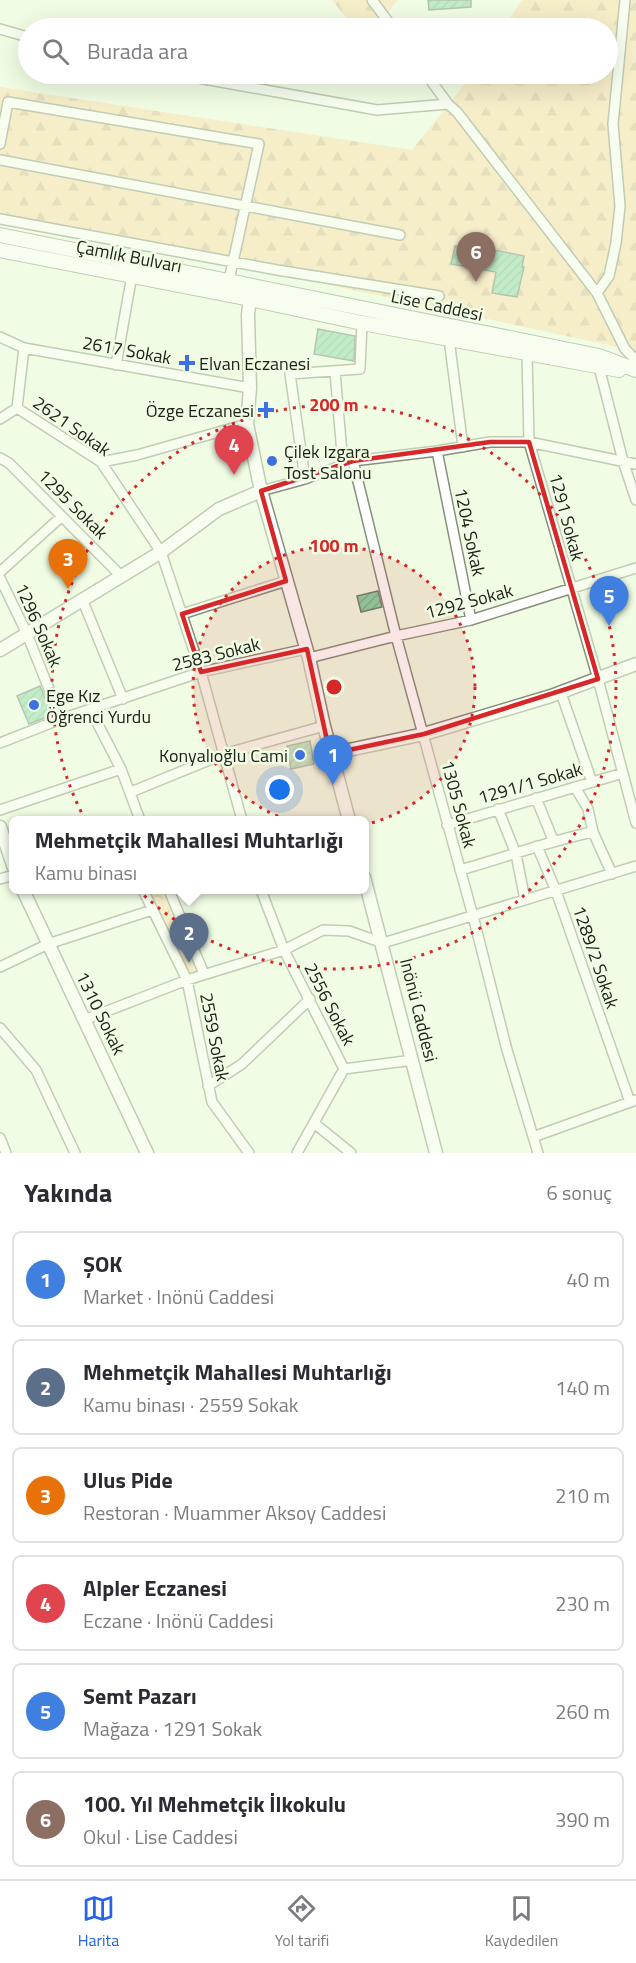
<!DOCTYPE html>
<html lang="tr">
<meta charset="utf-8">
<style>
body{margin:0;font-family:"Titillium Web",sans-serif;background:#f7f7f7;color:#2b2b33}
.you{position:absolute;left:280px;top:790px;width:21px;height:21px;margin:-15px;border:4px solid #fff;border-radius:50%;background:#1a73e8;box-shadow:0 0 0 9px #1a73e833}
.badge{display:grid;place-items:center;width:39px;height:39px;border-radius:50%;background:#2563eb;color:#fff;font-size:20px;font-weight:700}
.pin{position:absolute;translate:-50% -50px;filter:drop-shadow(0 2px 3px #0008)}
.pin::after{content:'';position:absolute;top:32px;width:21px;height:18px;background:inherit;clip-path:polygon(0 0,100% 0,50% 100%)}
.popup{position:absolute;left:9px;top:816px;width:360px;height:78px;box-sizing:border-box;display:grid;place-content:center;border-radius:9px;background:#fff;filter:drop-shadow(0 2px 4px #0005);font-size:20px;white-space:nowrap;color:#7c7c81}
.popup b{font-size:22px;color:#2b2b33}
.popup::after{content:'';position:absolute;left:50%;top:100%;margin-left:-12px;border:12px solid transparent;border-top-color:#fff}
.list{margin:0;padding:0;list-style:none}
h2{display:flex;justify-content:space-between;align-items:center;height:78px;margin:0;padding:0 24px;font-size:26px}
h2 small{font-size:20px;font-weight:400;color:#7c7c81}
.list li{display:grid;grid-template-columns:39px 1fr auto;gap:18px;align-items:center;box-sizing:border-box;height:96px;margin:0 12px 12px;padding:0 12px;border:2px solid #e1e1e2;border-radius:9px}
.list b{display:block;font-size:22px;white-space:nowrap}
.list p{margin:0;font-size:20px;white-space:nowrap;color:#7c7c81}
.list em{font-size:20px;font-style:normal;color:#7c7c81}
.icon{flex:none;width:33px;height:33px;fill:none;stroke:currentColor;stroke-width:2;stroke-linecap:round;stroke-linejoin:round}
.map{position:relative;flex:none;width:636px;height:1153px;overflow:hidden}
.search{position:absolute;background:#fff;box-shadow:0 6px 24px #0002;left:18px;right:18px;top:18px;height:66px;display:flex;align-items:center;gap:15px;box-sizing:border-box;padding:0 21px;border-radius:33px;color:#7c7c81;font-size:22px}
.sheet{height:726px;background:#fff}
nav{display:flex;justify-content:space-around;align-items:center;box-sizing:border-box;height:84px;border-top:2px solid #e1e1e2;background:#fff;font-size:16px;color:#7c7c81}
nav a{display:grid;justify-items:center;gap:3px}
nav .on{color:#2563eb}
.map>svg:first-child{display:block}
.forest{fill:url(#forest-firs)}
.park{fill:url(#park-crowns)}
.building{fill:url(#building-hatch);stroke:#6c8273;stroke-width:1.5}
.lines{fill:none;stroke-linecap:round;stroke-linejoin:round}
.minor-casing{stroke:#86917b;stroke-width:12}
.tertiary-casing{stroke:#86917b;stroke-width:15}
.secondary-casing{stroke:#86917b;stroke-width:16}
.minor{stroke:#fff;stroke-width:9}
.tertiary{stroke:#fff;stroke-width:12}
.secondary{stroke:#fff;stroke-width:14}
.marked{fill:none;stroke:#d62828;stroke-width:4.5;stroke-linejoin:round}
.ring{fill:none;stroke:#d62828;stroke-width:3;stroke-dasharray:3 6}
.poi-dot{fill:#3d70e0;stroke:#f0fde4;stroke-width:2}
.labels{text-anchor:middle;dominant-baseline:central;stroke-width:5;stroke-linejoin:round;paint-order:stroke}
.street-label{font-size:18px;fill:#1c2017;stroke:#f0fde4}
.poi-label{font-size:18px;fill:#1c2017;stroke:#f0fde4;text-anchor:start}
.centre{fill:#d62828;stroke:#f0fde4;stroke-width:3}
.ring-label{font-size:18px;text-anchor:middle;font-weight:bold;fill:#d62828;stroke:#f0fde4;stroke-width:5;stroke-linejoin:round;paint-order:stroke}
</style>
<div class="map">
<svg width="636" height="1153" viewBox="0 0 636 1153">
<defs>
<pattern id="forest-firs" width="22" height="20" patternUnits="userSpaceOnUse" patternTransform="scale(1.5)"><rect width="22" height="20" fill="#fcd9a9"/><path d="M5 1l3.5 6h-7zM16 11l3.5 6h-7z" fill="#d7ba91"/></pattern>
<pattern id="park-crowns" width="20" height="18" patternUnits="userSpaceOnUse" patternTransform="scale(1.5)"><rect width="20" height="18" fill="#fcd9a9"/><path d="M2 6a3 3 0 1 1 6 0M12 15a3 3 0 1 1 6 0" fill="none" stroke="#d7ba91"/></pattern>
<pattern id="building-hatch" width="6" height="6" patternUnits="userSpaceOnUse" patternTransform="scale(1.5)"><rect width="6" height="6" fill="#87d7a5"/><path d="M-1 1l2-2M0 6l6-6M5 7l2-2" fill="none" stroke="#74b88d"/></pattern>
</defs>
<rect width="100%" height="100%" fill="#f0fde4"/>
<path class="forest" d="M 332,0 L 398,0 L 375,28 L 354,28 Z
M 522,0 L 636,0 L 636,351 L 0,214 L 0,87 L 412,150 L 473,74 L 608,74 L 608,28 L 503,28 Z"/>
<path class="park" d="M 143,890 L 169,890 L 204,974 L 187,980 Z"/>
<path class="building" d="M 428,0 L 471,0 L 471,7 L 429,10 Z
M 464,244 L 524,256 L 522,267 L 524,267 L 517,297 L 492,293 L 496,272 L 451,264 L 455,246 L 463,247 Z
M 318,329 L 355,336 L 354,361 L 314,354 Z
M 378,591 L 382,607 L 361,612 L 357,596 Z
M 40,686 L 52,715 L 29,724 L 17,696 Z
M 310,741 L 314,764 L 291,769 L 287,746 Z"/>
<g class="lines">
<g class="minor-casing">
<path id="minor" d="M 372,0 L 393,28
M 0,29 L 28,37
M 176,74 L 377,110 L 448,104 L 457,112 L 597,293 L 625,349 L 636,360
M 426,74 L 448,104
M 0,144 L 8,102 L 259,144 L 229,280
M 0,160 L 400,235
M 0,219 L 277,270 L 439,296
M 597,293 L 609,276 L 616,243 L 620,206 L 613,124 L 625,0
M 0,337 L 24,348 L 250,388
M 449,339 L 463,447
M 24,348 L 17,408 L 101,462 L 161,552 L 201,672 L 242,820
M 527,354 L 529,442 L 598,679 L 636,823
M 116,365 L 132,275
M 599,367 L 623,461 L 636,500
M 335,372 L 343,465
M 0,419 L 17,408
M 437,451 L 471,620
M 0,458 L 9,463 L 120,575
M 353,461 L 396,636 L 473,916 L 507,1050 L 538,1153
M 101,462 L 137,455 L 247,424
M 305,479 L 290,374 L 360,369 L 362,323
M 261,491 L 305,479 L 353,461 L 437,451 L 490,442 L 529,442 L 636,464
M 0,572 L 61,517
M 0,578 L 27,634 L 61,719
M 82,599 L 123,699
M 182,614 L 286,581
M 309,658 L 396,636 L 471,620 L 636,568
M 561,693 L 592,782
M 90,709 L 121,769 L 140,820
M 0,743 L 61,719 L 201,672 L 306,649
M 575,787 L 588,809 L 593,832 L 612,874
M 131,792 L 224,754 L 324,726
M 536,798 L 553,840
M 498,809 L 516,854 L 525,900
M 0,810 L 121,769
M 447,825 L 623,773
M 537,846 L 556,891 L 630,1102
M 460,870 C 504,858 548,841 593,832
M 0,879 L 14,875
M 143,890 L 187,980 L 212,1102 L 249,1153
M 169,890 L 204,974
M 261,890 L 284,950 L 344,1069 L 413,1060
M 0,967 L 48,944 L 152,910
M 84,1020 L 187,980 L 284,950 L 323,930 L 349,931 L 383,943 L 636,866
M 0,1028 L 36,1070 L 75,1153
M 208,1086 L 242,1064 L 310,999
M 314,1123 L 351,1153
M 533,1137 L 636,1100
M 0,1138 L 6,1153
M 297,1153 L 344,1069"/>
</g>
<g class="tertiary-casing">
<path id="tertiary" d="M 251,289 L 248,315 L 250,388 L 247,424 L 261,491 L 309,658 L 324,726 L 349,820
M 0,650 L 161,552 L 219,509 L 261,491
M 330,754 L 424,734 L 551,696 L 636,664
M 0,827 L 14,868
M 364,877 L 436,1153
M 23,890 L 147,1153"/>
</g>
<g class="secondary-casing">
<path id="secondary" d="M 0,235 L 599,356 L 636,370
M 0,250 L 250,299 L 362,323 L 619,370"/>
</g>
<use href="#minor" class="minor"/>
<use href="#tertiary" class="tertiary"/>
<use href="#secondary" class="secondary"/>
</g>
<path d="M0 0H636V1153H0ZM 490,442 L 529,442 L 598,679 L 424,734 L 330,754 L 307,649 L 201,672 L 182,614 L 286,581 L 261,491 L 353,461 Z" fill="#f0fde4" fill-opacity=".55" fill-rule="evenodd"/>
<path class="marked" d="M 490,442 L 529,442 L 598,679 L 424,734 L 330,754 L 307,649 L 201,672 L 182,614 L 286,581 L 261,491 L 353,461 Z"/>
<circle cx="334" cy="687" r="141" fill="#d62828" fill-opacity=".12"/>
<g class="ring">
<circle cx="334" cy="687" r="141"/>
<circle cx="334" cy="687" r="282"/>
</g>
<g class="poi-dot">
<path d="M184 354h6v6h6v6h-6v6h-6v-6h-6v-6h6z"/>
<path d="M263 401h6v6h6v6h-6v6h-6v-6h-6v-6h6z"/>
<circle cx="272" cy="461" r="6"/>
<circle cx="34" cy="705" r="6"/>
<circle cx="300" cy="755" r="6"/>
</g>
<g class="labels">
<g class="street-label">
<text transform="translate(129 256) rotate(11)">Çamlık Bulvarı</text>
<text transform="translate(437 305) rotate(12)">Lise Caddesi</text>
<text transform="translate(127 350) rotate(10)">2617 Sokak</text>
<text transform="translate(72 426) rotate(35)">2621 Sokak</text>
<text transform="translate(73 504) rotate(45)">1295 Sokak</text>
<text transform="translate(567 517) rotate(75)">1291 Sokak</text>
<text transform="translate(470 532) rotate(78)">1204 Sokak</text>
<text transform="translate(469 601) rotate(-15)">1292 Sokak</text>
<text transform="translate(39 625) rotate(66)">1296 Sokak</text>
<text transform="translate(216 654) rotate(-14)">2583 Sokak</text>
<text transform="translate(530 783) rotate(-16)">1291/1 Sokak</text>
<text transform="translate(459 804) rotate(75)">1305 Sokak</text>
<text transform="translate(596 957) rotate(71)">1289/2 Sokak</text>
<text transform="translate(330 1004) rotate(63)">2556 Sokak</text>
<text transform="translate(419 1010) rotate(76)">Inönü Caddesi</text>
<text transform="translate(101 1013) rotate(64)">1310 Sokak</text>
<text transform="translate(215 1037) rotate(79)">2559 Sokak</text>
</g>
<g class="poi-label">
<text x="199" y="363">Elvan Eczanesi</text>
<text x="254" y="410" text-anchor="end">Özge Eczanesi</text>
<text x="284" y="451">Çilek Izgara<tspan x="284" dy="21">Tost Salonu</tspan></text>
<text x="46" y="695">Ege Kız<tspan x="46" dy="21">Öğrenci Yurdu</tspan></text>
<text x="288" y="755" text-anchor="end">Konyalıoğlu Cami</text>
</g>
</g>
<circle cx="334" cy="687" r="9" class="centre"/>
<g class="ring-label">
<text x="334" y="411">200 m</text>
<text x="334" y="552">100 m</text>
</g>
</svg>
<div class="you"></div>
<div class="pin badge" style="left:333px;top:785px;background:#3f7fe0">1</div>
<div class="pin badge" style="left:189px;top:963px;background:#5c6f8a">2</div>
<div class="popup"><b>Mehmetçik Mahallesi Muhtarlığı</b>Kamu binası</div>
<div class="pin badge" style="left:68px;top:589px;background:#e8710a">3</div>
<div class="pin badge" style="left:234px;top:475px;background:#e0444e">4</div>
<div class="pin badge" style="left:609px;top:626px;background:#3f7fe0">5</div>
<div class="pin badge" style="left:476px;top:282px;background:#8d6e63">6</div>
<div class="search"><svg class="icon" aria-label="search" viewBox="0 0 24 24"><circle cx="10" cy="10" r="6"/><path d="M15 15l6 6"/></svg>Burada ara</div>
</div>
<section class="sheet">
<h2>Yakında<small>6 sonuç</small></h2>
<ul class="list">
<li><span class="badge" style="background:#3f7fe0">1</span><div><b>ŞOK</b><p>Market · Inönü Caddesi</p></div><em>40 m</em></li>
<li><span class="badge" style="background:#5c6f8a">2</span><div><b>Mehmetçik Mahallesi Muhtarlığı</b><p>Kamu binası · 2559 Sokak</p></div><em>140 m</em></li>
<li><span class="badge" style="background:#e8710a">3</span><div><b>Ulus Pide</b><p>Restoran · Muammer Aksoy Caddesi</p></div><em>210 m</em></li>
<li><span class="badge" style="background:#e0444e">4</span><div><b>Alpler Eczanesi</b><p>Eczane · Inönü Caddesi</p></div><em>230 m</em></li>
<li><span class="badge" style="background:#3f7fe0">5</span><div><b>Semt Pazarı</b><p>Mağaza · 1291 Sokak</p></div><em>260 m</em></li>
<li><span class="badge" style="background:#8d6e63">6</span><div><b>100. Yıl Mehmetçik İlkokulu</b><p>Okul · Lise Caddesi</p></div><em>390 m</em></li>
</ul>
</section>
<nav>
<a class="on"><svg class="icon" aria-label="map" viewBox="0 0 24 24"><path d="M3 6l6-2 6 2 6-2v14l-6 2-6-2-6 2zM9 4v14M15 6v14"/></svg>Harita</a>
<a><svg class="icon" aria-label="directions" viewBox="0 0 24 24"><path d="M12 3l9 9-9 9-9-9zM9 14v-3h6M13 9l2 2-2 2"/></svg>Yol tarifi</a>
<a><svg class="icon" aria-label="saved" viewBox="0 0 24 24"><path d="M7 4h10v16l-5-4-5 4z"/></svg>Kaydedilen</a>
</nav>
